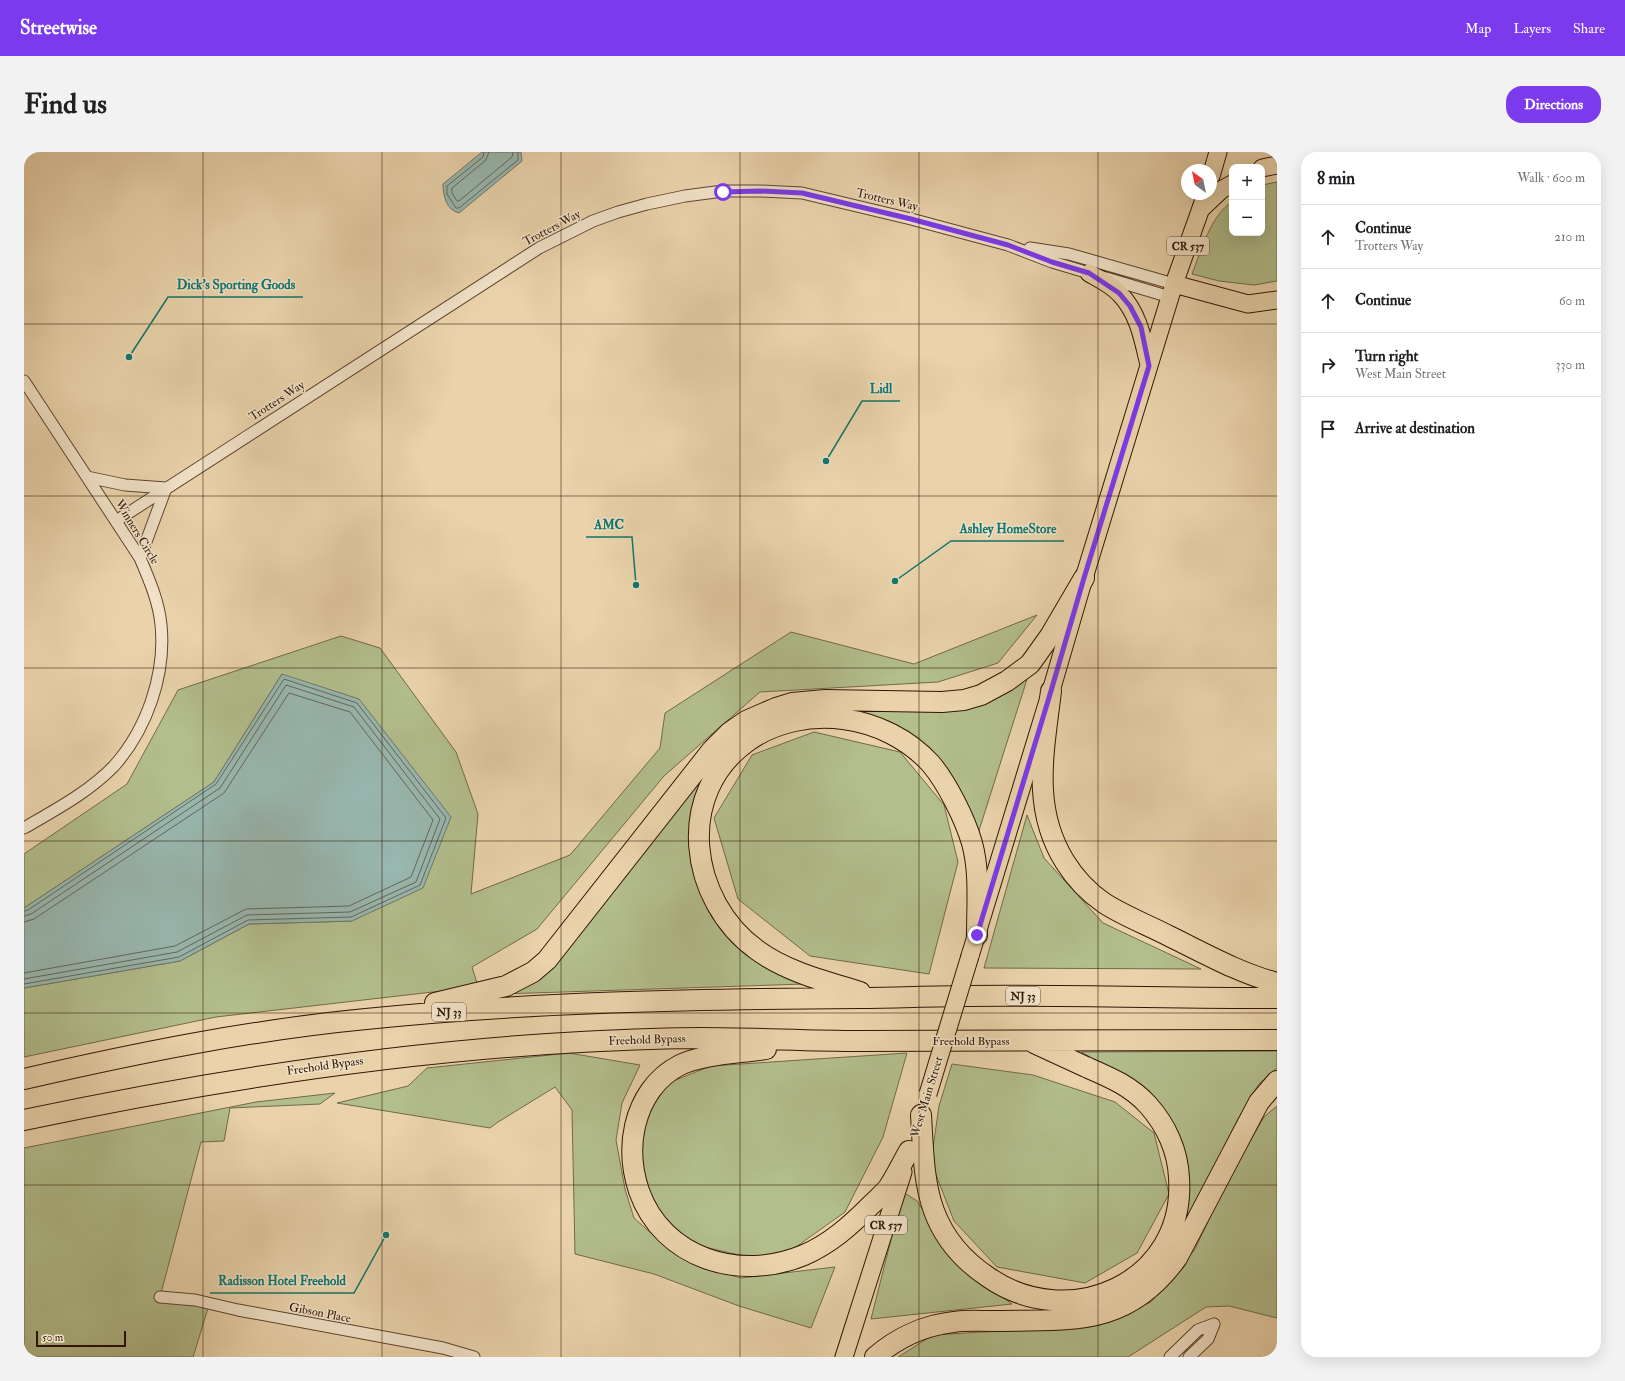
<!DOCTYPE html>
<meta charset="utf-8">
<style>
body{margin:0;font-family:"IM FELL Double Pica",serif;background:#f2f2f2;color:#202124}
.controls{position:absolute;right:12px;top:12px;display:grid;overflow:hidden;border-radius:8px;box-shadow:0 4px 16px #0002}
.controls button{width:36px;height:36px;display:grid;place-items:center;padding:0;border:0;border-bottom:1px solid #e0e0e0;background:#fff;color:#202124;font:20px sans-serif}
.compass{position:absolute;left:1157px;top:12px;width:36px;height:36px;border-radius:50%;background:#fff;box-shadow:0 4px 16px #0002;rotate:327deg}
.scale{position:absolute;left:12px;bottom:10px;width:90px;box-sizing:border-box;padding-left:4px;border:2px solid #311605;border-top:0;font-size:11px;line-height:14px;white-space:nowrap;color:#311605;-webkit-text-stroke:3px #f1e2c8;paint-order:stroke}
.stop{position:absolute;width:12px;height:12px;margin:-9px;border:3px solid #7c3aed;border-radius:50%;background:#fff}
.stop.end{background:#7c3aed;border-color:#fff;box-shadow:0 1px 4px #0008}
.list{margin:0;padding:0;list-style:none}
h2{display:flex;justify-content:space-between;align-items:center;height:52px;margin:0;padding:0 16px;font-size:17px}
h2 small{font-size:13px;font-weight:400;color:#757577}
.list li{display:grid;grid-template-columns:26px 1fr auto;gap:12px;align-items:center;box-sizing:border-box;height:64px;padding:0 16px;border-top:1px solid #e0e0e0}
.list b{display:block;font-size:15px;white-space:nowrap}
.list p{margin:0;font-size:13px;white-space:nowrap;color:#757577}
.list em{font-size:13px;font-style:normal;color:#757577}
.icon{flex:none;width:22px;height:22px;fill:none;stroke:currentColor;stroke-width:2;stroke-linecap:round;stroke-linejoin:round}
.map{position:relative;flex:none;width:1253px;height:1205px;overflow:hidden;border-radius:16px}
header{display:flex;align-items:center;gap:24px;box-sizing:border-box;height:56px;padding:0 20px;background:#7c3aed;color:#fff}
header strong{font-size:19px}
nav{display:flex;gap:22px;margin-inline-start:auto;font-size:14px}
.intro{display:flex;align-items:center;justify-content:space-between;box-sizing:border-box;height:96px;padding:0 24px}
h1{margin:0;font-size:28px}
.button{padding:10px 18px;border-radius:16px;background:#7c3aed;color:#fff;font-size:14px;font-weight:700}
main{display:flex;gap:24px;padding:0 24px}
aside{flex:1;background:#fff;border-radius:16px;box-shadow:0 4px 16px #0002}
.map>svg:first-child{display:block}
.green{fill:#b2be8c;stroke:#726a48}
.water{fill:#98b7af;stroke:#6f776b}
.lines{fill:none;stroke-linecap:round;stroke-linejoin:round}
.shore{stroke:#64665a;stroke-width:1}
.minor-casing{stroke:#5f452e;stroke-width:13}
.primary-casing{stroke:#311605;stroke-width:19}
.motorway-casing{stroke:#311605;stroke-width:22}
.minor{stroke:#f1e2c8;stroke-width:11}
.primary{stroke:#ead3ab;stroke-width:17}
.motorway{stroke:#ead3ab;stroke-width:20}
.primary-bridge-casing{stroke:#311605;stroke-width:19;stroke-linecap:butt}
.primary-bridge{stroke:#ead3ab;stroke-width:17}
.route{stroke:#7c3aed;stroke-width:5}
.grid{fill:none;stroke:#311605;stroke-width:1;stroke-opacity:0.55}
.labels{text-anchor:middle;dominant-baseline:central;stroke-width:3;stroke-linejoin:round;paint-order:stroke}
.shield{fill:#f1e2c8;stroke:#6b5340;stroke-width:1}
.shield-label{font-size:11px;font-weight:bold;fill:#311605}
.street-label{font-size:12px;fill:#311605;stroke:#f1e2c8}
.leader{fill:none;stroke:#0f766e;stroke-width:1.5}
.callout-dot{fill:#0f766e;stroke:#f1e2c8;stroke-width:1.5}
.callout-label{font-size:13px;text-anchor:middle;font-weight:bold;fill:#0f766e;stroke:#f1e2c8;stroke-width:3;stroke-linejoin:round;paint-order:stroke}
</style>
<header>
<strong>Streetwise</strong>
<nav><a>Map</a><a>Layers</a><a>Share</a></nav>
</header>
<div class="intro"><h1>Find us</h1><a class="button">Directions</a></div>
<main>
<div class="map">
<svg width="1253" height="1205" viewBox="0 0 1253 1205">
<rect width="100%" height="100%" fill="#ead3ab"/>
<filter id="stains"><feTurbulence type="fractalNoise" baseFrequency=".005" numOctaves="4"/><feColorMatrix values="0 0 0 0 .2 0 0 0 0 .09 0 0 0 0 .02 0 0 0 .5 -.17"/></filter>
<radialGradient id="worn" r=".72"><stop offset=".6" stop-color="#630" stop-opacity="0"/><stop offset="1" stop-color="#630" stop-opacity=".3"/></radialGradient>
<path class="green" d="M 1253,30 L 1253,129 L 1230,133 L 1195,129 L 1168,122 C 1177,99 1187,63 1208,50 L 1208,81 L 1238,81 L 1238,33 Z
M 1013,463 L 974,511 L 914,530 L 736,540 L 640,624 L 513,777 L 448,815 L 454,834 L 452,835 L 192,865 L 0,905 L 0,836 L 156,809 L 225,772 L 328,769 L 258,522 L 190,630 L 0,756 L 0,702 L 103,632 L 154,538 L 317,484 L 356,496 L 432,600 L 454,662 L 447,742 L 546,703 L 636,596 L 641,561 L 767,480 L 890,512 Z
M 1005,521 L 951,691 L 948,668 L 932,631 L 903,594 L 865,569 L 822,557 L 881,555 Z
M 790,580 L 876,600 L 920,653 L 934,710 L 905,822 L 786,804 L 714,747 L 690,666 L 728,603 Z
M 691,606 L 671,644 L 666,701 L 687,762 L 781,832 L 478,842 L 515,821 Z
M 1003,663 L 1020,706 L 1079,771 L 1177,817 L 960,816 Z
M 1253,899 L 1253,916 L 1235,932 L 1214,967 L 1163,1068 L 1156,1072 L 1163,1021 L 1118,934 L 1057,900 Z
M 545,901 L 616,913 L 598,951 L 592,988 L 601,1037 L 610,1066 L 647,1099 L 681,1116 L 717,1126 L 811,1115 L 787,1176 L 715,1154 L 630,1122 L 551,1102 L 548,958 L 531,935 L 474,970 L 466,976 L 313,951 L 384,934 L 403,916 Z
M 883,901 L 859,985 L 821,1060 L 769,1097 L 732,1107 L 672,1093 L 635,1063 L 614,1009 L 623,956 L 639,933 L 687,914 Z
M 928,912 L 1009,923 L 1091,950 L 1130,981 L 1145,1042 L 1113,1101 L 1061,1131 L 973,1115 L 930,1069 L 907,1010 L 915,954 Z
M 311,941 L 296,952 L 206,956 L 200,989 L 177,990 L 136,1145 L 185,1153 L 169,1205 L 0,1205 L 0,996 L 232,950 Z
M 1253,954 L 1253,1166 L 1205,1154 L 1182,1155 L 1104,1205 L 874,1205 L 909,1183 L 1076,1173 L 1127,1150 L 1171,1097 L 1203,1029 L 1240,965 Z
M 879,1040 L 893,1049 L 938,1117 L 988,1152 L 847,1167 Z"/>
<path class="water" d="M 458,0 L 497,0 L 498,9 L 435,61 C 422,58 419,43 419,32 Z
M 258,522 L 335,547 L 427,665 L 399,736 L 328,769 L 225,772 L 156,809 L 0,836 L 0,756 L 190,630 Z"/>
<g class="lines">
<path class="shore" d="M 460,0 L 459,5 L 423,34 L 423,42 L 432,56 L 435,56 L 494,8 L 494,0
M 465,0 L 462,8 L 428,36 L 428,41 L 433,49 L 435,49 L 488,5 L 489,0
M 0,759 L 4,758 L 192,632 L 260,527 L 333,551 L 422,666 L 396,733 L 327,765 L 224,768 L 155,805 L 0,832
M 0,764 L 7,762 L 196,636 L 262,533 L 330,555 L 416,667 L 392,730 L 326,760 L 223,763 L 153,800 L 0,827
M 0,770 L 10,767 L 200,641 L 265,541 L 326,560 L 409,668 L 387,725 L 325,754 L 222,757 L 151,794 L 0,821"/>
<g class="minor-casing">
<path id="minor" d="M 1006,96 L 1045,102 L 1150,132
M 0,229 L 116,406 C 125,427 135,450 137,473 C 142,522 123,577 90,614 C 65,640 31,658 0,676
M 63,325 L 101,333 L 142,336 L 116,406
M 92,369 L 515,96 L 569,69 L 594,60 L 623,52 L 661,44 L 699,39 L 736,39 L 778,41 L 887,67 L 984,93 L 1028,110 L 1146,145
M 136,1145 L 171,1148 L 214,1158 L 419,1196 L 450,1205
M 1146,1205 L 1174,1178 L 1190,1172
M 1165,1205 L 1184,1187 L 1190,1172"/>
</g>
<g class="primary-casing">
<path id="primary" d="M 1238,16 L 1253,13
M 1187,24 L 1194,0
M 1178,56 L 1197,38 L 1208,32
M 1065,121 C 1075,127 1088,133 1096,142 C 1115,162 1119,188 1125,213
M 1150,132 L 1224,152 L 1253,148
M 946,804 L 1027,539 L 1060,426 L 1150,132 L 1182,42
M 820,1205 L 879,1020"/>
</g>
<g class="motorway-casing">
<path id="motorway" d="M 1027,539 C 1020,599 1007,656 1041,710 C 1051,726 1064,740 1080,751 C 1100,764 1124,773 1145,784 C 1180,801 1215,821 1253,831
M 836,840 C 801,829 763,820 733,798 C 665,749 650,641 724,589 C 780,550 862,562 907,612 C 923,631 941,667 948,691 C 956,720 953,753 953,783
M 411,851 L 482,834 L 509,820 L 523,808 L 688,598 L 705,581 L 722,569 L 752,556 L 768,551 L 801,548 L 918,550 L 940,548 L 957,543 L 983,529 L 1006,512 L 1026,484 L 1060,426
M 742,897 C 716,901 678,902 656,913 C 632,925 617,948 611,974 C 606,996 608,1018 615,1039 C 639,1107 716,1130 780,1103 C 806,1092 827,1073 847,1053 C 853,1047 859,1042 864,1036 C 872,1024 878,1011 885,999
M 0,927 C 113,901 227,878 342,867 C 506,850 671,847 835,846 C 871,846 907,844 943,844 C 1046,843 1150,846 1253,846
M 897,963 C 899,994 899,1029 910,1059 C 920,1086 940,1109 964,1125 C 1046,1182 1162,1130 1155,1026 C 1154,999 1142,973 1124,953 C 1107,934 1085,925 1062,915 C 1045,907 1027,899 1010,891
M 0,968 C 184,929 369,900 557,890 C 597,888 637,886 677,886 C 730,886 783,889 835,889 C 975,889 1114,888 1253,888
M 851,1205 C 873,1186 901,1173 930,1170 C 942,1168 955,1169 967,1169 C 1045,1167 1102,1177 1153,1106 L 1235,950 L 1253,929"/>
</g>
<use href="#minor" class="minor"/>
<use href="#primary" class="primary"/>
<use href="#motorway" class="motorway"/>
<g class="primary-bridge-casing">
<path id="primary-bridge" d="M 904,942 L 946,804"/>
</g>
<use href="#primary-bridge" class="primary-bridge"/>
</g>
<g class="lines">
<path class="route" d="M 699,40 L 736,39 L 778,41 L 887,67 L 984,93 L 1028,110 L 1065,121 L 1095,141 L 1106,154 L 1117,175 L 1125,214 L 1060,426 L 1027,539 L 953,783"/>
</g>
<path class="grid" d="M 179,0 L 179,1205M 358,0 L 358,1205M 537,0 L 537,1205M 716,0 L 716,1205M 895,0 L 895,1205M 1074,0 L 1074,1205M 0,172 L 1253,172M 0,344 L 1253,344M 0,516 L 1253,516M 0,689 L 1253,689M 0,861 L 1253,861M 0,1033 L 1253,1033"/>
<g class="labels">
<g class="shield">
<rect x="1143" y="85" width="42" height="18" rx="3"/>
<rect x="982" y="835" width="34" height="18" rx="3"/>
<rect x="408" y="851" width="34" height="18" rx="3"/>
<rect x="841" y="1064" width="42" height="18" rx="3"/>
</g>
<g class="shield-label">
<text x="1164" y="94">CR 537</text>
<text x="999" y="844">NJ 33</text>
<text x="425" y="860">NJ 33</text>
<text x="862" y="1073">CR 537</text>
</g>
<g class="street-label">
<text transform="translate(863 48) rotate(13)">Trotters Way</text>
<text transform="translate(528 76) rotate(-28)">Trotters Way</text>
<text transform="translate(253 249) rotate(-33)">Trotters Way</text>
<text transform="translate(113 380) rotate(59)">Winners Circle</text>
<text transform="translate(623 888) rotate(-2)">Freehold Bypass</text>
<text x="947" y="889">Freehold Bypass</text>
<text transform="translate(301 914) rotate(-8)">Freehold Bypass</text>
<text transform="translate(903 945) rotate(-73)">West Main Street</text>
<text transform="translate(296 1161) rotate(11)">Gibson Place</text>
</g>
</g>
<path class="leader" d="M105 205L144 145H279M802 309L838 249H876M612 433L608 385H562M871 429L927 389H1040M362 1083L330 1141H186"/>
<g class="callout-dot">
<circle cx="105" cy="205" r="4"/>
<circle cx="802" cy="309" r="4"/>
<circle cx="612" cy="433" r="4"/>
<circle cx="871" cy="429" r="4"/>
<circle cx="362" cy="1083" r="4"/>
</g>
<g class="callout-label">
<text x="212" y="137">Dick's Sporting Goods</text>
<text x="857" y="241">Lidl</text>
<text x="585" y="377">AMC</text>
<text x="984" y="381">Ashley HomeStore</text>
<text x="258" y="1133">Radisson Hotel Freehold</text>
</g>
<rect width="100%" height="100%" filter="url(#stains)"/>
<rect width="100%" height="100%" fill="url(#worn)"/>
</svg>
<div class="controls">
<button>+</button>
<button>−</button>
</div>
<svg class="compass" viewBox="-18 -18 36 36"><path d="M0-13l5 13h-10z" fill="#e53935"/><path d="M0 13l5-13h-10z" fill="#757577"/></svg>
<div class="scale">50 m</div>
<div class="stop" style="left:699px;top:40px"></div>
<div class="stop end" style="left:953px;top:783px"></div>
</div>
<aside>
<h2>8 min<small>Walk · 600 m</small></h2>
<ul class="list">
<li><svg class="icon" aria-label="ahead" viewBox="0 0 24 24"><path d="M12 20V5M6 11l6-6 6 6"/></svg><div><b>Continue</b><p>Trotters Way</p></div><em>210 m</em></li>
<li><svg class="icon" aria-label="ahead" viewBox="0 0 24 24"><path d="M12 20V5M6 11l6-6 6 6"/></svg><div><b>Continue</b></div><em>60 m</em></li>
<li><svg class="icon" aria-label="right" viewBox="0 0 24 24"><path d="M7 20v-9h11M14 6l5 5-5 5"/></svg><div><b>Turn right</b><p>West Main Street</p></div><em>330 m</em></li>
<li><svg class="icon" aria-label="arrive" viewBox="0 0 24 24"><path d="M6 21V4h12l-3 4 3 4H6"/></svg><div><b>Arrive at destination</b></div></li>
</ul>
</aside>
</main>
